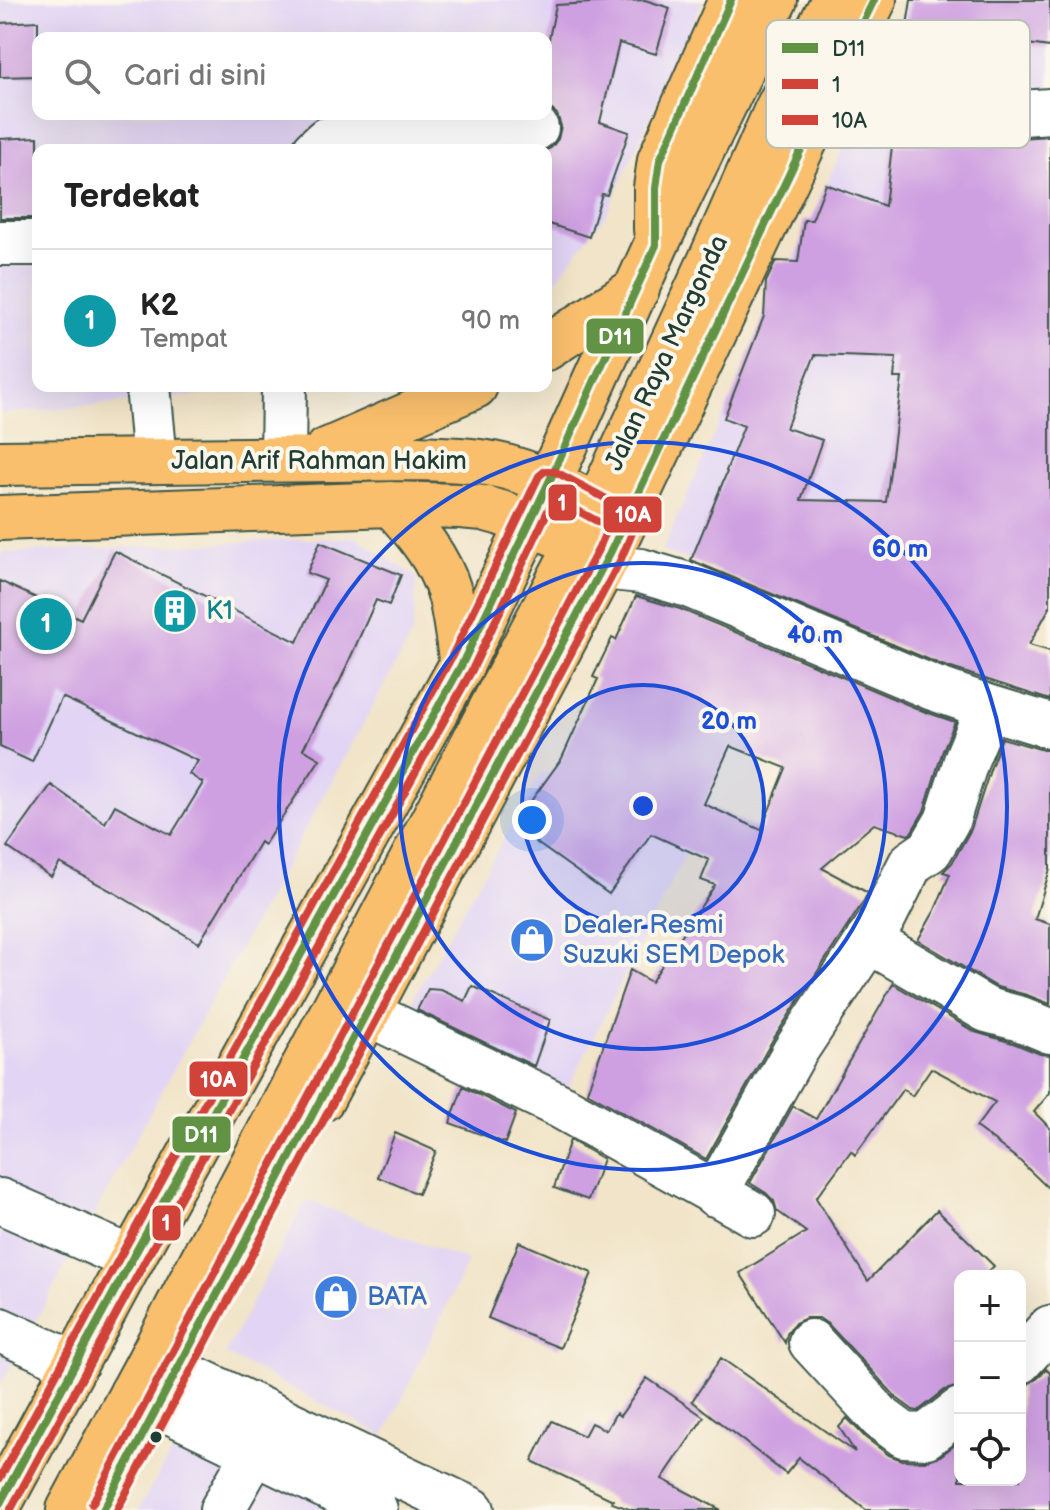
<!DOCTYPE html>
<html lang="id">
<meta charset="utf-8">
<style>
body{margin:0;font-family:"Balsamiq Sans",sans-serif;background:#f6f6f6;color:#222}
.controls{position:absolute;right:24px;bottom:24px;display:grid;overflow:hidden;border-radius:16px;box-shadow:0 8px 32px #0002}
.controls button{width:72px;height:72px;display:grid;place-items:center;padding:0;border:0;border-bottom:2px solid #e0e0e0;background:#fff;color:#222;font:40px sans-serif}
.you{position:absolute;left:532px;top:820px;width:28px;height:28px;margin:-20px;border:6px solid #fff;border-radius:50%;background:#1a73e8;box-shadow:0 0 0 12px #1a73e833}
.badge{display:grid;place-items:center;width:52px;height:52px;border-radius:50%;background:#b45309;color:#fff;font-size:26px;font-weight:700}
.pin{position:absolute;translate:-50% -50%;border:4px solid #fff;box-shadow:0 2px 8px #0006}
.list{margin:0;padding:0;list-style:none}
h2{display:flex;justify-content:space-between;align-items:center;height:104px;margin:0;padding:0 32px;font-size:34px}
h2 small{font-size:26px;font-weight:400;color:#767676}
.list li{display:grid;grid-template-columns:52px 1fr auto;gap:24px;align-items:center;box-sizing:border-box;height:144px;padding:0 32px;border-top:2px solid #e0e0e0}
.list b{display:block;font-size:30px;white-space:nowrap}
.list p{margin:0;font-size:26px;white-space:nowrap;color:#767676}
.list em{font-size:26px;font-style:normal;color:#767676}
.icon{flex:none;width:44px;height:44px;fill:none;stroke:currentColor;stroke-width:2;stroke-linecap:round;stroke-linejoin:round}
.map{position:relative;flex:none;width:1050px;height:1510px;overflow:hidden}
.search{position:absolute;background:#fff;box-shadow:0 8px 32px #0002;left:32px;top:32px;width:520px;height:88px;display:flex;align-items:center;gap:20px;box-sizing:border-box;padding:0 28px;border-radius:16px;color:#767676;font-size:30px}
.panel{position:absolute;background:#fff;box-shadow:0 8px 32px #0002;left:32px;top:144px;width:520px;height:248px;border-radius:16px}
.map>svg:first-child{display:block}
.built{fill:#e1d4f4;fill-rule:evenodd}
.building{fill:#cfa0e1;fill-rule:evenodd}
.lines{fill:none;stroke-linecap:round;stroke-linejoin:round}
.minor-casing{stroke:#3e564a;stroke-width:48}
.major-casing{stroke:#3e564a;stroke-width:48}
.highway-casing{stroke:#3e564a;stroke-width:48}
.minor{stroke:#fff;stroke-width:44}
.major{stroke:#f9bf6d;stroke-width:44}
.highway{stroke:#f9bf6d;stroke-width:44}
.bus-1-casing{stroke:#fbf7ec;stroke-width:14}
.bus-2-casing{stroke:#fbf7ec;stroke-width:14}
.bus-3-casing{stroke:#fbf7ec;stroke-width:14}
.bus-1{stroke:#629344;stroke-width:8}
.bus-2{stroke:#d14338;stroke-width:8}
.bus-3{stroke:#d14338;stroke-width:8}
.ring{fill:none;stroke:#1d4ed8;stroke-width:4}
.bus-dot{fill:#1f3d34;stroke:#fbf7ec;stroke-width:3}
.labels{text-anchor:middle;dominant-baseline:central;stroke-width:8;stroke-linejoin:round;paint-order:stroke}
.street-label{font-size:26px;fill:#1f3d34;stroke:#fbf7ec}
.culture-label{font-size:26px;fill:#0d838f;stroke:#fbf7ec;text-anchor:start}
.shop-label{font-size:26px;fill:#366cbe;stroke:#fbf7ec;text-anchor:start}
.key{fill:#fbf7ec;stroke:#b9bfb5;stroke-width:2}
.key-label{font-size:22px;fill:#1f3d34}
.centre{fill:#1d4ed8;stroke:#fbf7ec;stroke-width:4}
.ring-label{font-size:24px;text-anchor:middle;font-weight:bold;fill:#1d4ed8;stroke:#fbf7ec;stroke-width:8;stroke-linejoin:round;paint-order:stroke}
.line-badge{stroke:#fbf7ec;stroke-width:3}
.badge-label{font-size:22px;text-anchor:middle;font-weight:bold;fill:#fff}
</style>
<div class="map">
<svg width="1050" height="1510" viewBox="0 0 1050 1510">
<rect width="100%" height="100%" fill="#fbf7ec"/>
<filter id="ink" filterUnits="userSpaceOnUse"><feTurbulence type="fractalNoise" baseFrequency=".0125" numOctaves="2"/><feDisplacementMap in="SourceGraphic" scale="16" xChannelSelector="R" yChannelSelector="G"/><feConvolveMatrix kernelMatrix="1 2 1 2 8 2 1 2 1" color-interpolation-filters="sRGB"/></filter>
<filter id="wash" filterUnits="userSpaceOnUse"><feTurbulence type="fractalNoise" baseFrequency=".006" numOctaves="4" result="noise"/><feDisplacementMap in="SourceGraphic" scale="32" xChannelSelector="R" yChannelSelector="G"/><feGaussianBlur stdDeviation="1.8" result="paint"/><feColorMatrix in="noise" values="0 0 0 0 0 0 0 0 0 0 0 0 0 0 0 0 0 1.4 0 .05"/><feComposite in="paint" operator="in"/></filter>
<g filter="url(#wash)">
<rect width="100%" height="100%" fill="#f1e4c8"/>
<path class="built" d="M 0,0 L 703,0 L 607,213 L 546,293 L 546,150 L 38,150 L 38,386 L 300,386 L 0,414 ZM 38,38 L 546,38 L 546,114 L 38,114 Z
M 908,0 L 1050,0 L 1050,542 L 817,603 L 662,551 L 845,144 Z
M 356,537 L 417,578 L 412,635 L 0,1386 L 0,553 Z
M 542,771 L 691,843 L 562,1100 L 396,1029 Z
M 306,1200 L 468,1261 L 384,1436 L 225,1354 Z
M 190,1422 L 361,1510 L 138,1510 Z"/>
<g id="blocks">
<path class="building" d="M 645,0 L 670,8 L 656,54 L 619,43 L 600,122 L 629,132 L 607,195 L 602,194 L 589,237 L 546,223 L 546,150 L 551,148 L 558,139 L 561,126 L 557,114 L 546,105 L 546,53 L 556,5 Z
M 911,0 L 1050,0 L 1050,47 L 1013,42 L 1013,89 L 898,96 L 898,82 Z
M 38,21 L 38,76 L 0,77 L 0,23 Z
M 1050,136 L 1050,607 L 1029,645 L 1050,651 L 1050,700 L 942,665 L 691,560 L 727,472 L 726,471 L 744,426 L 724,418 L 764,316 L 766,282 L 776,261 L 798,262 L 804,220 L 812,220 L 826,184 L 885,206 L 892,146 ZM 815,355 L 896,358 L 894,378 L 902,378 L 886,502 L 801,500 L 822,440 L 786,428 Z
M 38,137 L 38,218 L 0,218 L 0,139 Z
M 320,542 L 401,575 L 389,605 L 376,600 L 340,681 L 303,749 L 320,759 L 264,845 L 260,842 L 199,943 L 115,893 L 60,863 L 51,877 L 7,847 L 51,785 L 105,823 L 115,805 L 171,835 L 203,783 L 189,774 L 198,761 L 62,697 L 32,762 L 0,747 L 0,581 L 81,619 L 115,551 L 297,642 L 326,580 L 307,573 Z
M 636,596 L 680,609 L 923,711 L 955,722 L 943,750 L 924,811 L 911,833 L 908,835 L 874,824 L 822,868 L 868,893 L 862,904 L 772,1041 L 706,1159 L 587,1092 L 630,970 L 651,982 L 715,885 L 701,880 L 709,860 L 651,834 L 609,894 L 513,826 L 562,758 L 598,679 L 593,677 L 612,638 L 616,640 ZM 730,746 L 786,768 L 761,830 L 704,804 Z
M 1002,738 L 1043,750 L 1050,750 L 1050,869 L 1035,919 L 1050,924 L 1050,1004 L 1027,995 L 997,987 L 918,940 L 935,910 L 950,874 L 943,872 L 952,863 L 971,829 L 991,767 Z
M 893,984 L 975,1032 L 1013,1043 L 1040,1054 L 1050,1055 L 1050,1093 L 1034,1112 L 1050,1128 L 1050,1190 L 1020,1161 L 976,1127 L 995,1102 L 931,1068 L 912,1096 L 903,1089 L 855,1155 L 851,1151 L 816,1198 L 868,1281 L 937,1210 L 994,1266 L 984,1276 L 960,1276 L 960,1386 L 945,1390 L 918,1411 L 913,1410 L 898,1399 L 829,1325 L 819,1318 L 806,1318 L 795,1323 L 787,1334 L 785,1343 L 740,1273 L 806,1232 L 777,1211 L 774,1201 L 766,1193 L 750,1183 L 793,1106 L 816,1119 Z
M 472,986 L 550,1020 L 534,1066 L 417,1010 L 428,989 L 441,990 L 465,1001 Z
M 463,1087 L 516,1113 L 505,1143 L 450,1123 Z
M 395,1133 L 436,1151 L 418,1194 L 378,1177 Z
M 570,1140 L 603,1159 L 588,1200 L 554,1188 Z
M 519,1242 L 592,1273 L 560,1348 L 488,1318 Z
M 721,1358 L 855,1452 L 839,1427 L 847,1418 L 866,1438 L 889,1455 L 902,1460 L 925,1461 L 940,1456 L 960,1441 L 960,1480 L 1020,1480 L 1020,1385 L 1028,1384 L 1038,1378 L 1046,1369 L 1050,1373 L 1050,1510 L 866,1510 L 799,1458 L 786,1474 L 692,1401 Z
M 647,1378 L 704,1417 L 662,1479 L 721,1510 L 632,1510 L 612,1503 L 613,1500 L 532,1461 L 552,1421 L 584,1436 L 591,1423 L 606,1430 L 616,1413 L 620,1416 Z"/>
</g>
</g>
<g filter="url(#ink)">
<use href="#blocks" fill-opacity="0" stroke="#3e564a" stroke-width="2"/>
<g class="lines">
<g class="minor-casing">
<path id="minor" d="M 813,124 L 941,119 L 1050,111
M 315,150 L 326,140 L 504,131 L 536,128
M 0,243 L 38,243
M 148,386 L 155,461
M 283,459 L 284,386
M 602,567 L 641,571 L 688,585 L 933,688 L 988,707 L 1050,726
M 868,940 L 987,1010 L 1021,1019 L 1050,1031
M 367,1013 L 562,1107 L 753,1214
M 715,1194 L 794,1053 L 884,917 L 911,863 L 930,850 L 947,821 L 967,758 L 988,707
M 0,1201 L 132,1259
M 0,1330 L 75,1364
M 811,1342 L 881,1418 L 904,1435 L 926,1436 L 960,1410
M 151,1358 L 472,1510
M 1020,1361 L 1050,1328
M 132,1393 L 375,1510
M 222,1510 L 248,1464"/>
</g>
<g class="major-casing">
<path id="major" d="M 322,1099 L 610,553
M 0,1503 L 132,1259 L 462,664 L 549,482
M 69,1510 L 151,1358 L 596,509"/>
</g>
<g class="highway-casing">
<path id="highway" d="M 656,230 L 656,188 L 660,160 L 731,0
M 546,348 L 637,289
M 326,451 L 475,386
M 0,463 L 418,458 C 443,459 468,459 493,464 C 540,473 583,499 624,522
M 549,482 L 656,245 L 775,0
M 391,504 C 416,531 439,558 450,594 C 456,617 458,641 462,664
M 597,507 L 713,255 L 776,111 L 834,0
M 0,518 L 391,504 L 460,506 L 483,508 L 501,513 L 579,543 L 610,553 L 813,124 L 874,0"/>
</g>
<use href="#minor" class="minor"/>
<use href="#major" class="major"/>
<use href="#highway" class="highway"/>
<g class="bus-1-casing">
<path id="bus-1" d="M 0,1503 L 132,1259 L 462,664 L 549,482 L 656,245 L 656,188 L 660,160 L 731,0
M 103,1510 L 610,553 L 813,124 L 874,0"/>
</g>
<g class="bus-2-casing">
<path id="bus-2" d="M 11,1509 L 143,1265 L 472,670 L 554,498 L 608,527 L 599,548 L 92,1504"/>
</g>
<g class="bus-3-casing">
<path id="bus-3" d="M 0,1478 L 122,1253 L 451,658 L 539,476 L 545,471 L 554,471 L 631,512 L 636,519 L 635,526 L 621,559 L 117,1510"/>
</g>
<use href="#bus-1" class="bus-1"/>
<use href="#bus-2" class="bus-2"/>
<use href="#bus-3" class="bus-3"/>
</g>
</g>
<circle cx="643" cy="806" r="121" fill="#1d4ed8" fill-opacity=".12"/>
<g class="ring">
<circle cx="643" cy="806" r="121"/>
<circle cx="643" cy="806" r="243"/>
<circle cx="643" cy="806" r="364"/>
</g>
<defs>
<g id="building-disc" transform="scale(2.3)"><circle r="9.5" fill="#0f9aa8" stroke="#fbf7ec"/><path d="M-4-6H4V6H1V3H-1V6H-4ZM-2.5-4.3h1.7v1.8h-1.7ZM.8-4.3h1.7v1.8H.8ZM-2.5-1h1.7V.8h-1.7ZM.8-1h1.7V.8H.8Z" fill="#fff"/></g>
<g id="shop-disc" transform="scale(2.3)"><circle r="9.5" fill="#3f7fe0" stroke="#fbf7ec"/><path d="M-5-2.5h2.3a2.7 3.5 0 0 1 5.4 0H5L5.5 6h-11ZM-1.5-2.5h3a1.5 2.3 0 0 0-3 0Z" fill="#fff"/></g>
</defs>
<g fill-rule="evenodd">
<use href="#building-disc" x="175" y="611"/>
<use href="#shop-disc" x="532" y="940"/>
<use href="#shop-disc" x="336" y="1297"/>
</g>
<circle class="bus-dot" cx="156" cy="1437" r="7"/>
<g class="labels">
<g class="street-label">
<text transform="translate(667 353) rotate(-65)">Jalan Raya Margonda</text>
<text x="319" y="461">Jalan Arif Rahman Hakim</text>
</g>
<g class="culture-label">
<text x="206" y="611">K1</text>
</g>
<g class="shop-label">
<text x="563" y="925">Dealer Resmi<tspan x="563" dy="30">Suzuki SEM Depok</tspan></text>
<text x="367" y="1297">BATA</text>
</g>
</g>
<rect x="766" y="20" width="264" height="128" rx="12" class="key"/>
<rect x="782" y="43" width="36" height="10" fill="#629344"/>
<rect x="782" y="79" width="36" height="10" fill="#d14338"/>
<rect x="782" y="115" width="36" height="10" fill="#d14338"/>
<g class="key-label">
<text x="832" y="56">D11</text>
<text x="832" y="92">1</text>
<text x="832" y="128">10A</text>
</g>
<circle cx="643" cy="806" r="12" class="centre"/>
<g class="ring-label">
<text x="900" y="557">60 m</text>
<text x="815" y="643">40 m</text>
<text x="729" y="729">20 m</text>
</g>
<g class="line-badge">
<rect x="585" y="317" width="60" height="38" rx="8" fill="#629344"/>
<rect x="547" y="483" width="31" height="39" rx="8" fill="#d14338"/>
<rect x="602" y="495" width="61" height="39" rx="8" fill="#d14338"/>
<rect x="188" y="1060" width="61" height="38" rx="8" fill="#d14338"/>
<rect x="171" y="1115" width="61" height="39" rx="8" fill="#629344"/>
<rect x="151" y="1204" width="31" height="38" rx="8" fill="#d14338"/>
</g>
<g class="badge-label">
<text x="615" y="344">D11</text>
<text x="562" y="510">1</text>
<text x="633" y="522">10A</text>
<text x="218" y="1087">10A</text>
<text x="201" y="1142">D11</text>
<text x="166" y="1230">1</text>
</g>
</svg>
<div class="controls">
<button>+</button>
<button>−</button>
<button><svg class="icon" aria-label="locate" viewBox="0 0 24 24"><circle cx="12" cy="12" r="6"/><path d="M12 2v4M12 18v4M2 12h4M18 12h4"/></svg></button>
</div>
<div class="you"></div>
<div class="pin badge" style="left:46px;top:624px;background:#0f9aa8">1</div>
<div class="search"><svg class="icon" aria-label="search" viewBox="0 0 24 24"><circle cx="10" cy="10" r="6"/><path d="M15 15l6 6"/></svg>Cari di sini</div>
<section class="panel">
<h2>Terdekat<small></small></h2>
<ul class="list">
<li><span class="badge" style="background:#0f9aa8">1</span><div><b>K2</b><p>Tempat</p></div><em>90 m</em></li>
</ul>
</section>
</div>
